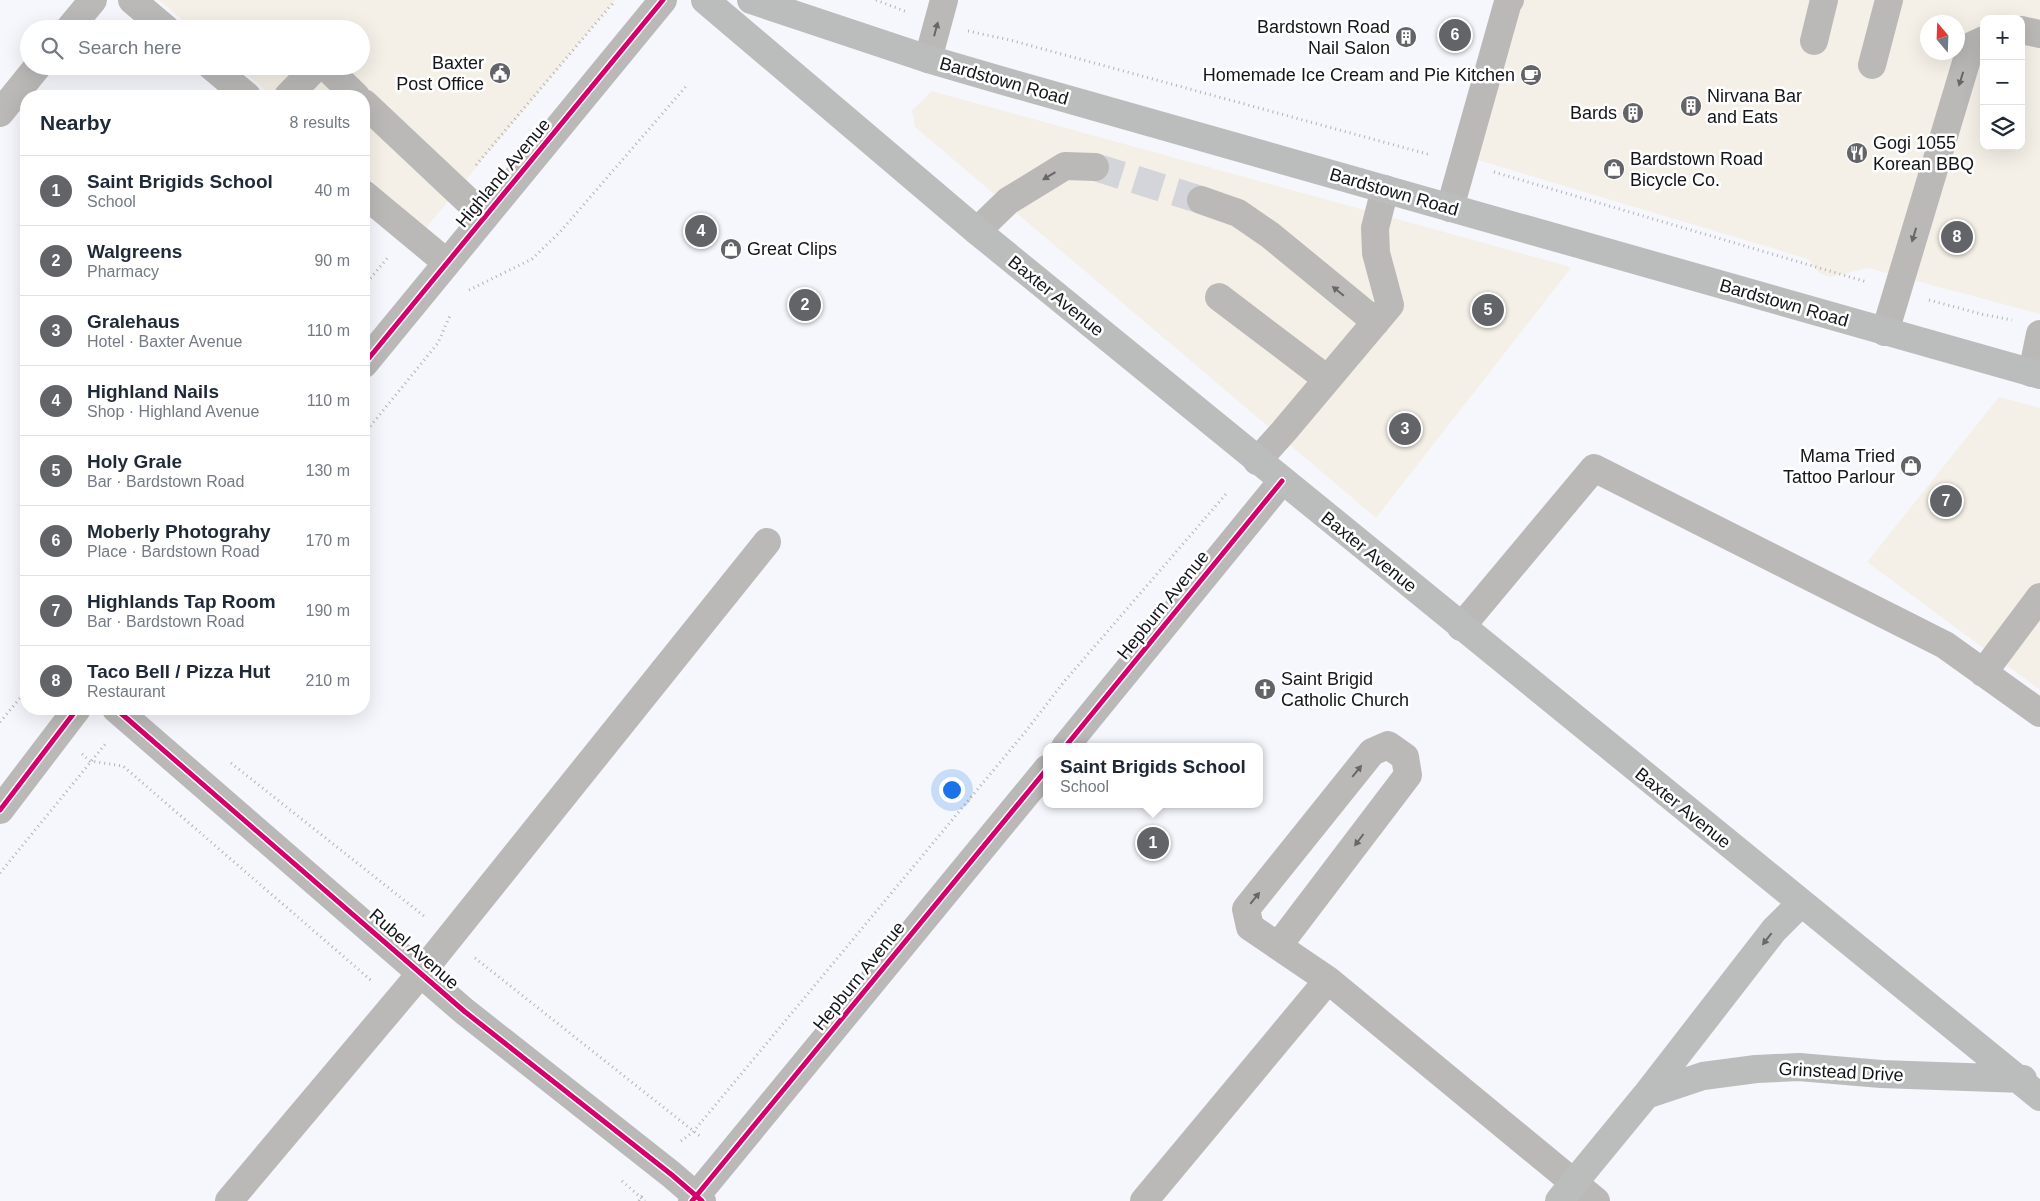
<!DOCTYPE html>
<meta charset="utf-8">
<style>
body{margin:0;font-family:Helvetica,sans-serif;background:#f2f2f3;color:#1f2937}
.controls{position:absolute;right:15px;top:15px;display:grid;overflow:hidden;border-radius:10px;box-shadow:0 5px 20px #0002}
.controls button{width:45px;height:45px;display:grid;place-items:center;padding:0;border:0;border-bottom:1px solid #e0e1e3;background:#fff;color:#1f2937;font:25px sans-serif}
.compass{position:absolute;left:1920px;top:15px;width:45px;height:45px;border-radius:50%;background:#fff;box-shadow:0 5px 20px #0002;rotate:341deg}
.you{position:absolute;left:951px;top:789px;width:18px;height:18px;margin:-12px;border:4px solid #fff;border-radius:50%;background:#1a73e8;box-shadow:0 0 0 8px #1a73e833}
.badge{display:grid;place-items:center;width:32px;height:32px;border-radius:50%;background:#636468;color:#fff;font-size:16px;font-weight:700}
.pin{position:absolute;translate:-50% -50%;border:2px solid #fff;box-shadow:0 1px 5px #0006}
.popup{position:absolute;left:1043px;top:743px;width:220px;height:65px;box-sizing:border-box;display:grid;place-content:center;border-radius:10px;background:#fff;filter:drop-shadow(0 1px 4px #0005);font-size:16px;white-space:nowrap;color:#747a83}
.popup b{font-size:19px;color:#1f2937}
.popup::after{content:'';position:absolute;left:50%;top:100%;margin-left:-10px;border:10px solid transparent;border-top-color:#fff}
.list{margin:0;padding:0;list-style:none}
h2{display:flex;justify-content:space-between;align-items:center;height:65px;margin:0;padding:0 20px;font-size:21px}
h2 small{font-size:16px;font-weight:400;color:#747a83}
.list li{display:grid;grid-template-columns:32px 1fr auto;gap:15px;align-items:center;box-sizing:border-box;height:70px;padding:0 20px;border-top:1px solid #e0e1e3}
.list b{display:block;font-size:19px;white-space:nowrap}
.list p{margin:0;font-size:16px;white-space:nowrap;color:#747a83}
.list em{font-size:16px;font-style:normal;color:#747a83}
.icon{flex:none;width:28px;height:28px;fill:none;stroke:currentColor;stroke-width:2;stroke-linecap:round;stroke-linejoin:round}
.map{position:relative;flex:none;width:2040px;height:1201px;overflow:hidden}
.search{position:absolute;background:#fff;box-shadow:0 5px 20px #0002;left:20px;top:20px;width:350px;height:55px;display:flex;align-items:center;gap:12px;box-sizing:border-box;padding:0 18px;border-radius:28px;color:#747a83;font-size:19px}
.panel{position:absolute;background:#fff;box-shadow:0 5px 20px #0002;left:20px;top:90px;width:350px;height:625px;border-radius:20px}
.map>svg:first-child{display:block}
.commercial{fill:#f5f0e7;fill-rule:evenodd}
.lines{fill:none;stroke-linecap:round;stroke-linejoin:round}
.minor-tunnel{stroke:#d4d5da;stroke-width:28;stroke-dasharray:28 14;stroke-linecap:butt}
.path{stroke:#b2b2b3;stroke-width:3;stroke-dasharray:1 4;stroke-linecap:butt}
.minor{stroke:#bab9b8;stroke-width:28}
.major{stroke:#bbbcbc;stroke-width:28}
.cycleway-casing{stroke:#fff;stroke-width:8}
.cycleway{stroke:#d6006c;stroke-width:5}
.oneway{fill:#676768}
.oneway2{fill:#68686a}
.labels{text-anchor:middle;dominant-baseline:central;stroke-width:5;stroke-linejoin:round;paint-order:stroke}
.poi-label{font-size:18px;fill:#141519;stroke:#fff;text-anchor:end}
.street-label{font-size:18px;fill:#141519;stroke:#fff}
</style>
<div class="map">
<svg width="2040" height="1201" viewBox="0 0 2040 1201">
<rect width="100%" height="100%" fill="#f6f7fc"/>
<path class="commercial" d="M 159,0 L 615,0 L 426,228 L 364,175 L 364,96 L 272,96 L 237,66 L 361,66 L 361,29 L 193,29 Z
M 1519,0 L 2040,0 L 2040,314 L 1868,268 L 1831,277 L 1819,273 L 1808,259 L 1471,158 ZM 1984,19 L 2021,19 L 2021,146 L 1984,146 ZM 1928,22 L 1958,22 L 1958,52 L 1928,52 Z
M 932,91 L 1564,265 L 1571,268 L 1376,518 L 915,127 L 912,110 Z
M 1999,397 L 2040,408 L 2040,690 L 1867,562 Z"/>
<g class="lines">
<path class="minor-tunnel" d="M 1095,167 L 1201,200"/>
<path class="path" d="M 876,0 L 907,12
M 968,31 L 1010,40 L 1431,155
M 476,165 L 612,4 L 613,0
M 1494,172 L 1867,282
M 364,286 L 389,256
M 469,290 L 532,259 L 560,232 L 688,84
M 1929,300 L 1981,314 L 2012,320
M 364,434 L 438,343 L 451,313
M 22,696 L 26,701
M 0,722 L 26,691
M 82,754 L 90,761 L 123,766 L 373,982
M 231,763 L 424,916
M 0,873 L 107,742
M 475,958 L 701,1137
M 681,1141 L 693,1132 L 1026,731 L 1063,683 L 1226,494
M 622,1181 L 645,1201
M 639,1201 L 644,1193"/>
<path class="minor" d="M 132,0 L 166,29
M 69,29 L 93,0
M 2021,30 L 2040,34
M 1814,41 L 1824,0
M 928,59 L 944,0
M 1872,65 L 1889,0
M 211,66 L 247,96
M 325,66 L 356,96
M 288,96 L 317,66
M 364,103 L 485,217
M 0,113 L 38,66
M 364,194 L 447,263
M 1201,200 L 1238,213 L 1270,235 L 1376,322
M 1450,208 L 1508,2 L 1510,0
M 977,231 L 1008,201 L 1065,166 L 1095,167
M 1219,297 L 1327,379
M 1885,332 L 1971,46 L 1984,40
M 364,364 L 663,0
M 2032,373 L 2040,334
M 1257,461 L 1284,431 L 1390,305 L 1376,253 L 1375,228 L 1385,189
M 1461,627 L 1594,468 L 1945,645 L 2040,713
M 1983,673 L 2040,597
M 116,709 L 464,1011 L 672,1175 L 702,1201
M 1065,747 L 1282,481
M 0,810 L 77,709
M 1278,946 L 1408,775 L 1405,757 L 1388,745 L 1372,752 L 1246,909 L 1250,927 L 1328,980
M 229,1201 L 421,973 L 767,542
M 692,1201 L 1047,769
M 1144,1201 L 1328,980 L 1596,1201"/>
<path class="major" d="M 705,0 L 977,231 L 2040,1097
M 751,0 L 928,59 L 1000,80 L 2040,375
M 1646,1095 L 1703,1076 L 1756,1069 L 1799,1067 L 1881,1074 L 2023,1079
M 1559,1201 L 1646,1095 L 1774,930 L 1801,903"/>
<g class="cycleway-casing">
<path id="cycleway" d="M 364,364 L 663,0
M 116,709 L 464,1011 L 672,1175 L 702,1201
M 1065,747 L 1282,481
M 0,810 L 77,709
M 692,1201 L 1047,769"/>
</g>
<use href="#cycleway" class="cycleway"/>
</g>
<defs><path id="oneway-solid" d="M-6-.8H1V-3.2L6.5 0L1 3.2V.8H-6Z" transform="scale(1.25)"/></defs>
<g class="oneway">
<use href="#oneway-solid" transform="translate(936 29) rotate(-75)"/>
<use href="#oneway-solid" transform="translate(1961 79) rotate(107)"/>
<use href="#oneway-solid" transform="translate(1049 176) rotate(149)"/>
<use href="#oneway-solid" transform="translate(1914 235) rotate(107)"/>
<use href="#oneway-solid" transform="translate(1338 291) rotate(-141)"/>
<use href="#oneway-solid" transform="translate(1357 771) rotate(-51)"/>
<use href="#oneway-solid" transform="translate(1359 840) rotate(127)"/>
<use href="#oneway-solid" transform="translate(1255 898) rotate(-51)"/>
</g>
<use class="oneway2" href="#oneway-solid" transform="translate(1767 939) rotate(128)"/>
<defs>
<g id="building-disc" transform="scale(1.125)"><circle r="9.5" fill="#636468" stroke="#fff"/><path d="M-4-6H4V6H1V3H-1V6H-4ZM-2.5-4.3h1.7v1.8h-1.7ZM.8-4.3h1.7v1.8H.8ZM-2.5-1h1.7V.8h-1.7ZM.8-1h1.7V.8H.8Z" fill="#fff"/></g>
<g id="civic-disc" transform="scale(1.125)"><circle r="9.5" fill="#636468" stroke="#fff"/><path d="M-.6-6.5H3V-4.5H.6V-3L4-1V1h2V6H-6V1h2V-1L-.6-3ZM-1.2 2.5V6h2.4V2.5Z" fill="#fff"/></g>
<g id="cafe-disc" transform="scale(1.125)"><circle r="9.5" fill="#636468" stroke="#fff"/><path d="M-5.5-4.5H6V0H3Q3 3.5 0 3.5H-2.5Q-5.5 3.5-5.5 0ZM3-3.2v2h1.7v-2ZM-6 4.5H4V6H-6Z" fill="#fff"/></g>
<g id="restaurant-disc" transform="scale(1.125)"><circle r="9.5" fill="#636468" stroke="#fff"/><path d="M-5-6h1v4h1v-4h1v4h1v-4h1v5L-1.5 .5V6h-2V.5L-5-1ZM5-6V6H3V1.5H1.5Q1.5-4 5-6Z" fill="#fff"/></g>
<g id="shop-disc" transform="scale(1.125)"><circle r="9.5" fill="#636468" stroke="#fff"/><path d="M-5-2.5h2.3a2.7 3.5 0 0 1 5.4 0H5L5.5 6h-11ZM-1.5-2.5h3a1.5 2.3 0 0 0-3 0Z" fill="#fff"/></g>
<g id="church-disc" transform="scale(1.125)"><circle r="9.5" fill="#636468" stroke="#fff"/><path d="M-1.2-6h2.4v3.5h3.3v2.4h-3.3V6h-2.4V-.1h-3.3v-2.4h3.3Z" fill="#fff"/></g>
</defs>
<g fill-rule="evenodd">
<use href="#building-disc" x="1406" y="37"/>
<use href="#civic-disc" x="500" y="73"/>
<use href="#cafe-disc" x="1531" y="75"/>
<use href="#building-disc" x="1691" y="106"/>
<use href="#building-disc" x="1633" y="113"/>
<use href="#restaurant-disc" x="1857" y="153"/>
<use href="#shop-disc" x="1614" y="169"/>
<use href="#shop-disc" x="731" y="249"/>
<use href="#shop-disc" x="1911" y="466"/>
<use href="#church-disc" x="1265" y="689"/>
</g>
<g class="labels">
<g class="poi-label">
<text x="1390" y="27">Bardstown Road<tspan x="1390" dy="21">Nail Salon</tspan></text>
<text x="484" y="63">Baxter<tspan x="484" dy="21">Post Office</tspan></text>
<text x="1515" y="75">Homemade Ice Cream and Pie Kitchen</text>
<text x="1707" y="96" text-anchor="start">Nirvana Bar<tspan x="1707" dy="21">and Eats</tspan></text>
<text x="1617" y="113">Bards</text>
<text x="1873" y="143" text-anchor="start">Gogi 1055<tspan x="1873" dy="21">Korean BBQ</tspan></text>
<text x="1630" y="159" text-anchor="start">Bardstown Road<tspan x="1630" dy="21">Bicycle Co.</tspan></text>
<text x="747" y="249" text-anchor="start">Great Clips</text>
<text x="1895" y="456">Mama Tried<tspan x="1895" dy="21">Tattoo Parlour</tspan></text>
<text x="1281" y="679" text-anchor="start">Saint Brigid<tspan x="1281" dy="21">Catholic Church</tspan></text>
</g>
<g class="street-label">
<text transform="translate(1004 81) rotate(16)">Bardstown Road</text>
<text transform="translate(503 173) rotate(-50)">Highland Avenue</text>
<text transform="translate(1394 192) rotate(16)">Bardstown Road</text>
<text transform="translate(1056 296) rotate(39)">Baxter Avenue</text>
<text transform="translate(1784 303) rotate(16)">Bardstown Road</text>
<text transform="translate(1369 552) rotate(39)">Baxter Avenue</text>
<text transform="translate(1163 605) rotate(-51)">Hepburn Avenue</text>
<text transform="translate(1683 808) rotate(39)">Baxter Avenue</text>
<text transform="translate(414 949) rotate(41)">Rubel Avenue</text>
<text transform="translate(859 976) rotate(-51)">Hepburn Avenue</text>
<text transform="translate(1841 1072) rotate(3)">Grinstead Drive</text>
</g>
</g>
</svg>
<div class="controls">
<button>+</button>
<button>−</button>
<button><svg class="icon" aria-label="layers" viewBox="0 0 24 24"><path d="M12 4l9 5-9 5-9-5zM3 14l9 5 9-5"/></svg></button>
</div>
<svg class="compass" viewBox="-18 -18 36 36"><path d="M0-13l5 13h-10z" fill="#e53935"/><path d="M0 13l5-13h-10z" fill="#747a83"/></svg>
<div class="you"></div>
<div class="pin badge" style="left:1153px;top:843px">1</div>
<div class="popup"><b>Saint Brigids School</b>School</div>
<div class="pin badge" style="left:805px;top:305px">2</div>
<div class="pin badge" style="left:1405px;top:429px">3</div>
<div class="pin badge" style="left:701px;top:231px">4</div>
<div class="pin badge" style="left:1488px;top:310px">5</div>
<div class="pin badge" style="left:1455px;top:35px">6</div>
<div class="pin badge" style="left:1946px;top:501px">7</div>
<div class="pin badge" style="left:1957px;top:237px">8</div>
<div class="search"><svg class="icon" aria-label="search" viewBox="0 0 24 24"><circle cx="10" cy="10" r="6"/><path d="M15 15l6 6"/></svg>Search here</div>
<section class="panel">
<h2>Nearby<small>8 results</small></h2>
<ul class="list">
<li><span class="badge">1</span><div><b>Saint Brigids School</b><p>School</p></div><em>40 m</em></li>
<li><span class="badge">2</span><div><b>Walgreens</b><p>Pharmacy</p></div><em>90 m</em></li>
<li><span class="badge">3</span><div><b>Gralehaus</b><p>Hotel · Baxter Avenue</p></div><em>110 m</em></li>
<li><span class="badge">4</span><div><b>Highland Nails</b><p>Shop · Highland Avenue</p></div><em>110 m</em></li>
<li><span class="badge">5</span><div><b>Holy Grale</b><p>Bar · Bardstown Road</p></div><em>130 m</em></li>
<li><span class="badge">6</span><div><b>Moberly Photograhy</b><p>Place · Bardstown Road</p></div><em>170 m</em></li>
<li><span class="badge">7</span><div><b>Highlands Tap Room</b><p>Bar · Bardstown Road</p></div><em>190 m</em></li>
<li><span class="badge">8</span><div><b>Taco Bell / Pizza Hut</b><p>Restaurant</p></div><em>210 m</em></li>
</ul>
</section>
</div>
